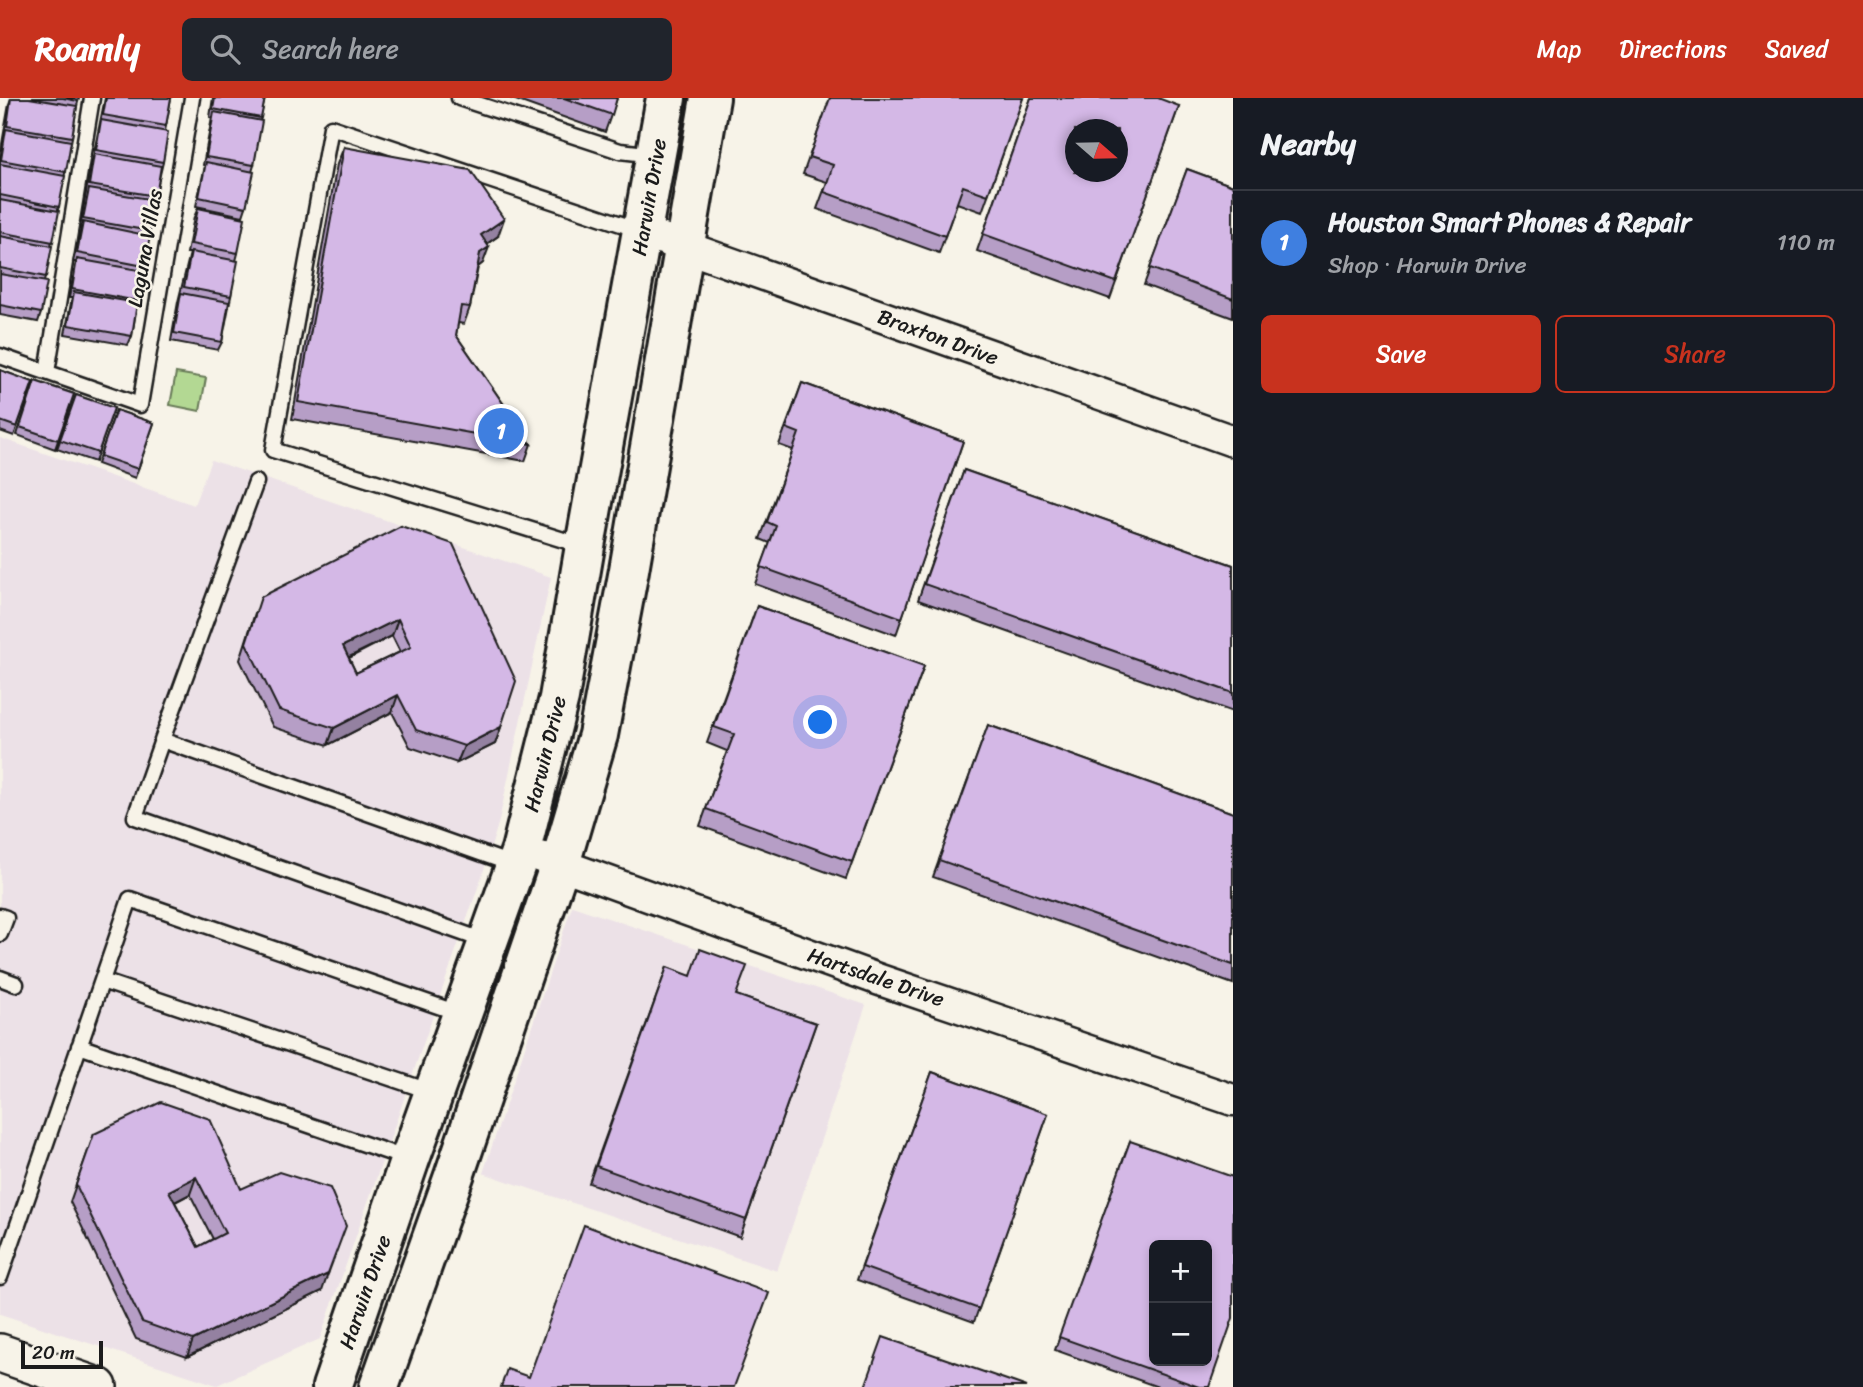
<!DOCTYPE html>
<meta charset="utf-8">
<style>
body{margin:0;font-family:Sriracha,sans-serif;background:#20242c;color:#f1f3f6}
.controls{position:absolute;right:21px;bottom:21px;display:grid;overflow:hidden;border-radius:10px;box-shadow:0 4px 10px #0003}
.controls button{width:63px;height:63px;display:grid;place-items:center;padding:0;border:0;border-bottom:2px solid #363941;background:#171b24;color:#f1f3f6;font:35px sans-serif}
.compass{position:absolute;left:1065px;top:21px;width:63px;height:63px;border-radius:50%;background:#171b24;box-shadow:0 4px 10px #0003;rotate:110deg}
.scale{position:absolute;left:21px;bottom:18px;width:82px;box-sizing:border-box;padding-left:7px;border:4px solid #1c1c1c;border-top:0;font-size:19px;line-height:24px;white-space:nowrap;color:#1c1c1c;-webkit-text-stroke:5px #f7f3e8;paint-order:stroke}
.you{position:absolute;left:821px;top:625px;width:24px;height:24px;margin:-18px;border:5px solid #fff;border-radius:50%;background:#1a73e8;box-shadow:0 0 0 10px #1a73e833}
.badge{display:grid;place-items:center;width:46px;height:46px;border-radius:50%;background:#c8321e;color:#fff;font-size:23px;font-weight:700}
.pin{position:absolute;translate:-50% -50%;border:4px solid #fff;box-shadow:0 2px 7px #0006}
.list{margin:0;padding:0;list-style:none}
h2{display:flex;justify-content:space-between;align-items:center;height:91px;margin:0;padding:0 28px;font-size:30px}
h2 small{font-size:23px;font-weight:400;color:#9ea1a6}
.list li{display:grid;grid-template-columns:46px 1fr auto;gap:21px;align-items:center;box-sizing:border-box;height:105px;padding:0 28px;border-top:2px solid #363941}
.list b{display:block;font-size:26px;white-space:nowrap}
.list p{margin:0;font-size:23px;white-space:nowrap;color:#9ea1a6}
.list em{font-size:23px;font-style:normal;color:#9ea1a6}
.actions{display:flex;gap:14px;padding:21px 28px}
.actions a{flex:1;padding:16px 0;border:2px solid #c8321e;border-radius:10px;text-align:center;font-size:24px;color:#c8321e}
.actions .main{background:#c8321e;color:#fff}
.icon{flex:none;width:38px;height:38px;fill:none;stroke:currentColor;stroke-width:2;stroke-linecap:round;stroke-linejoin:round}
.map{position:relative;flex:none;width:1233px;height:1289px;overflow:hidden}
header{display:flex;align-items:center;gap:42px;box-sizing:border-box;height:98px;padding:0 35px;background:#c8321e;color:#fff}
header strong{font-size:33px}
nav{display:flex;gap:38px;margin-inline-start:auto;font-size:24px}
.search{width:490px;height:63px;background:#20242c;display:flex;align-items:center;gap:18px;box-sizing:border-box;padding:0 24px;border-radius:10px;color:#9ea1a6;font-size:26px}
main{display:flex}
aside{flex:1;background:#171b24}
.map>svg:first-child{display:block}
.built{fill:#ece1e7}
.grass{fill:#b3d893;stroke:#687a58;stroke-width:2}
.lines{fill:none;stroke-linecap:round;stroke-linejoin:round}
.service-casing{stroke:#1c1c1c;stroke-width:19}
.minor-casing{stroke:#1c1c1c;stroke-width:35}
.tertiary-casing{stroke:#1c1c1c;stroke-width:42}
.secondary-casing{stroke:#1c1c1c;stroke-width:44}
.service{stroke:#f7f3e8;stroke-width:14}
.minor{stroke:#f7f3e8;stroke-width:30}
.tertiary{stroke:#f7f3e8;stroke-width:37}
.secondary{stroke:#f7f3e8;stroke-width:38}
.wall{fill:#b69ec6;stroke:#1c1c1c;stroke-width:2;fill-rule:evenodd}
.shaded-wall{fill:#9481a1;stroke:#1c1c1c;stroke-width:2}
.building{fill:#d4b8e6;stroke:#1c1c1c;stroke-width:2;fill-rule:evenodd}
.labels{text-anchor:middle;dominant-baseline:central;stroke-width:5;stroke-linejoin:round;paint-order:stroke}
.street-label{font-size:21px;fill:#1c1c1c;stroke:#f7f3e8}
</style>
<header>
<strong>Roamly</strong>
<div class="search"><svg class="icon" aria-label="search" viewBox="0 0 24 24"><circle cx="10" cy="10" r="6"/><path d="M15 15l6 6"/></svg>Search here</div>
<nav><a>Map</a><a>Directions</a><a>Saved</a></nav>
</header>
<main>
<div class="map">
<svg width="1233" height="1289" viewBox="0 0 1233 1289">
<rect width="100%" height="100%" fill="#f7f3e8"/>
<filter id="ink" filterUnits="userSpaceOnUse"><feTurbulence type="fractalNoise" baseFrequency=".0143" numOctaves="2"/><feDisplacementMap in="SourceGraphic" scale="14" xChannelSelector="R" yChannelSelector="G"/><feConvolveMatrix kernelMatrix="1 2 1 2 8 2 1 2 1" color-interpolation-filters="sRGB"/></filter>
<g filter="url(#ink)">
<path class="built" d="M 0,340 L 194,407 L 211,362 L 551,479 L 499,723 L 483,775 L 320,1241 L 217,1287 L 0,1216 Z
M 572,808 L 866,907 L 777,1173 L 483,1075 Z"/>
<path class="grass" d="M 176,275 L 206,280 L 200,313 L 170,307 Z"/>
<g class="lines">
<g class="service-casing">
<path id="service" d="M 459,0 L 620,53 L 655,57
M 0,258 L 140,307 L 192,0
M 47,274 L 92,0
M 583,448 L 273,352 L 331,29 L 642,133
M 162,642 L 256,384
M 0,818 L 6,820 L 0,836
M 485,843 L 135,719 L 162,642 L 514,767
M 0,880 L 16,886
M 102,883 L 432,994
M 79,948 L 408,1061
M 0,1179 L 130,801 L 461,916"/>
</g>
<g class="minor-casing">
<path id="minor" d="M 643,134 L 1233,343
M 521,752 L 880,882 L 1233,1002"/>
</g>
<g class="tertiary-casing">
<path id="tertiary" d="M 0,1255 L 98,1289"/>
</g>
<g class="secondary-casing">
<path id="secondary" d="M 332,1289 L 410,1061 L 521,752 L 559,600 L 585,448 L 666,0
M 379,1289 L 454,1078 L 560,766 L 598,637 L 629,472 L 710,0"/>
</g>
<use href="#service" class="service"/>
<use href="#minor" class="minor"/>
<use href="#tertiary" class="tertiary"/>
<use href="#secondary" class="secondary"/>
</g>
<path class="wall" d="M 11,0 L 79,0 L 77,8 L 72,39 L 44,184 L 41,215 L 38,224 L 0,217 L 0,57 L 9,6 Z
M 105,0 L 171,0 L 165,33 L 163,64 L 154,102 L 132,238 L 128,247 L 65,236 L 72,200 L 69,200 L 76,164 L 73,164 L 81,130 L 80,130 L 91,65 L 93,59 Z
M 213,0 L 265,0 L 260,23 L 254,67 L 252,74 L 246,109 L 243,118 L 196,108 L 205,68 L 203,67 L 212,20 L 210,19 Z
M 510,0 L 617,0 L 605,34 Z
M 830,0 L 1023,0 L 982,114 L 957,105 L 939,155 L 817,111 L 827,84 L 803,76 Z
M 1031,0 L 1179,8 L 1110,201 L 977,153 Z
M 344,49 L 498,138 L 487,146 L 483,165 L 478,169 L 470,209 L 464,226 L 458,225 L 456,237 L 531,346 L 525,363 L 292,321 L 337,66 Z
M 1187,71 L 1233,88 L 1233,220 L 1144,187 Z
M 198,110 L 238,155 L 236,163 L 231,198 L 222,244 L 218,252 L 171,243 L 178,204 L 190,155 L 187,155 L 194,119 Z
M 0,272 L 33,284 L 14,338 L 0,333 Z
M 35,283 L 74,296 L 55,351 L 17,337 Z
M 802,285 L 963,343 L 896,537 L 755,486 L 770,445 L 760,441 L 793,352 L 779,347 Z
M 76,297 L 114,310 L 95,364 L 57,351 Z
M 116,312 L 154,325 L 135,380 L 97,366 Z
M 964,372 L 1233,467 L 1233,614 L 918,502 Z
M 401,428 L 501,629 L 495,646 L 457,665 L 410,649 L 392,614 L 328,647 L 273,629 L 240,562 L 255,515 ZM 392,538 L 400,554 L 356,575 L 349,560 Z
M 757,508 L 924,568 L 846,781 L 700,728 L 727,653 L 707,645 Z
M 988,627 L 1233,715 L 1233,886 L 933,779 Z
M 667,869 L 736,897 L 816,925 L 740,1139 L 589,1085 Z
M 932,974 L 1048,1016 L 974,1224 L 857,1182 Z
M 94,1036 L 241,1091 L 322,1193 L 187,1259 L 136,1241 L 70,1104 ZM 190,1096 L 213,1141 L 198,1149 L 175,1104 Z
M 1130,1043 L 1209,1289 L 1158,1289 L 1055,1252 Z"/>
<path class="shaded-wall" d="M 504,121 L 498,138 L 475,154 L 481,137 Z
M 489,149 L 483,165 L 474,172 L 480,155 Z
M 398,521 L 392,538 L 337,565 L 343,548 Z
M 398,597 L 392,614 L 328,647 L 334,630 Z
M 501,629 L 495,646 L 457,665 L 464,648 Z
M 196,1079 L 190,1096 L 163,1110 L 169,1093 Z
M 328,1176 L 322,1193 L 187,1259 L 193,1242 Z"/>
<path class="building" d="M 11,0 L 29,0 L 77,8 L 72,39 L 7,28 Z
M 63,0 L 79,0 L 78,3 Z
M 106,0 L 171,0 L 166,28 L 103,17 Z
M 215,0 L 265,0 L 261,20 L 213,11 Z
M 564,0 L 617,0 L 612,17 Z
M 830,0 L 1023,0 L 988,97 L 963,88 L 945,138 L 824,94 L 833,67 L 809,59 Z
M 1031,0 L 1158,0 L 1179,8 L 1116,184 L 983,136 ZM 1075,32 L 1117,32 L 1117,74 L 1075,74 Z
M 214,14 L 262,23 L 254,67 L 206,59 Z
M 101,22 L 168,34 L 163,64 L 96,52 Z
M 6,31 L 71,43 L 66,74 L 1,62 Z
M 344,49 L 470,72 L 504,121 L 481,137 L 489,149 L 480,155 L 470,209 L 461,208 L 456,237 L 531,346 L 298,304 Z
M 94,56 L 161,68 L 156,98 L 89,87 Z
M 206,64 L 254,74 L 246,109 L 199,99 Z
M 0,66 L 65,78 L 59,109 L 0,97 Z
M 1187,71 L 1233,88 L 1233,201 L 1150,170 Z
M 89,91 L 155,102 L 150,133 L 83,121 Z
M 0,102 L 59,113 L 53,144 L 0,134 Z
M 198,110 L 245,120 L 238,155 L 191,146 Z
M 83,124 L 150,138 L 144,168 L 77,155 Z
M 0,138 L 52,148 L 46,179 L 0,170 Z
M 191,154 L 238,163 L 231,198 L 184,189 Z
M 77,161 L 144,173 L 138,203 L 72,191 Z
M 0,176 L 47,184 L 41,215 L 0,207 Z
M 74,194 L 137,205 L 132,238 L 68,227 Z
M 181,195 L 229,204 L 222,244 L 174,235 Z
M 0,272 L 33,284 L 17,329 L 0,323 Z
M 35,283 L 74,296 L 58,342 L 20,329 Z
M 802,285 L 963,343 L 902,520 L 761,469 L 776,428 L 767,424 L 799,335 L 786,330 Z
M 76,297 L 114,310 L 98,355 L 60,342 Z
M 116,312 L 154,325 L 138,371 L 100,358 Z
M 964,372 L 1233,467 L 1233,595 L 924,486 Z
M 401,428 L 453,446 L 516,583 L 501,629 L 464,648 L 416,632 L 398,597 L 334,630 L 279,612 L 246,545 L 261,499 ZM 398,521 L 411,549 L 356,575 L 343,548 Z
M 757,508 L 924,568 L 852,764 L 706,711 L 734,636 L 714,629 Z
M 988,627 L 1233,715 L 1233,867 L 939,762 Z
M 700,851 L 747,868 L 736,897 L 816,925 L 746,1122 L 596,1068 L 667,869 L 691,878 Z
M 932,974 L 1048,1016 L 979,1211 L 862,1169 Z
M 161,1004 L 210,1021 L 241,1091 L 279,1074 L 330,1090 L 346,1128 L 328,1176 L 193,1242 L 142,1224 L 76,1087 L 94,1036 ZM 196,1079 L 225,1135 L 198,1149 L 169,1093 Z
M 1130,1043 L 1233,1079 L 1233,1220 L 1209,1289 L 1199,1289 L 1059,1239 ZM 1154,1147 L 1207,1147 L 1207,1263 L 1154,1263 Z
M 584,1127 L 769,1195 L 734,1289 L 501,1289 L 507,1271 L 529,1279 Z
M 883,1239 L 1027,1289 L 865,1289 Z"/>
</g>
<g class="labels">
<g class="street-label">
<text transform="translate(649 99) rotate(-80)">Harwin Drive</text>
<text transform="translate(145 150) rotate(-80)">Laguna Villas</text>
<text transform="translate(938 239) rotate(20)">Braxton Drive</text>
<text transform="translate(545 656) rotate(-76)">Harwin Drive</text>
<text transform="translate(876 879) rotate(19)">Hartsdale Drive</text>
<text transform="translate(365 1194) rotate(-71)">Harwin Drive</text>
</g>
</g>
</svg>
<div class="controls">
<button>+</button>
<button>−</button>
</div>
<svg class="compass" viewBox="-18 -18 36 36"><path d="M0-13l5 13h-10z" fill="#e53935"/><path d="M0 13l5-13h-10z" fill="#9ea1a6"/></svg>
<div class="scale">20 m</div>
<div class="you"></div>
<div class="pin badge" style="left:501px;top:333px;background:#3f7fe0">1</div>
</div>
<aside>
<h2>Nearby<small></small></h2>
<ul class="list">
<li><span class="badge" style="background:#3f7fe0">1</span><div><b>Houston Smart Phones &amp; Repair</b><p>Shop · Harwin Drive</p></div><em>110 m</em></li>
</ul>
<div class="actions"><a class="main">Save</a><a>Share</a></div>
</aside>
</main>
